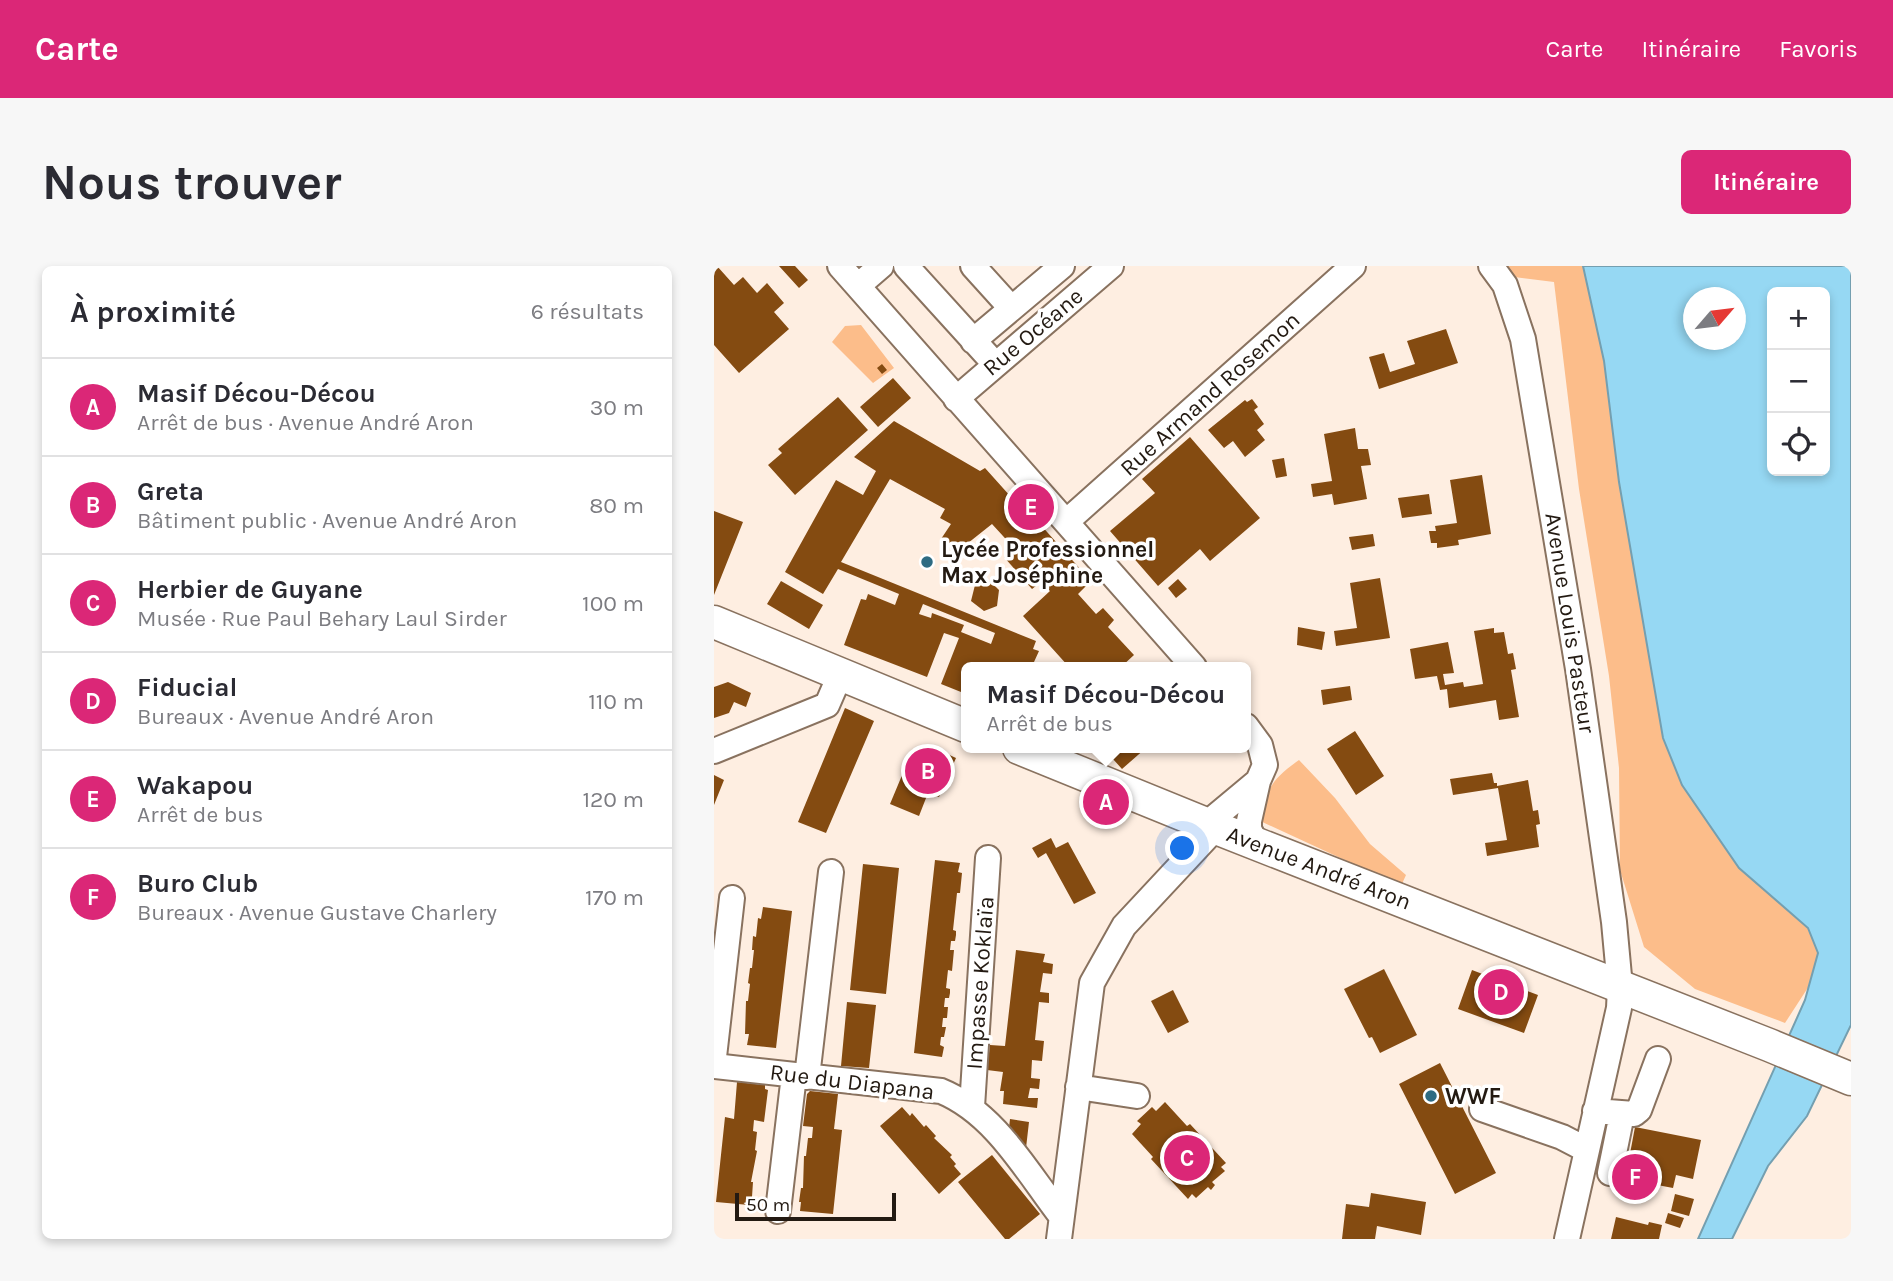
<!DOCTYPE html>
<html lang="fr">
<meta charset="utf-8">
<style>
body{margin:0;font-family:Karla,sans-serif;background:#f7f7f7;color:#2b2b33}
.controls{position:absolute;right:21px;top:21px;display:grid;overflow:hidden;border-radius:10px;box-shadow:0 4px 10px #0003}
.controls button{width:63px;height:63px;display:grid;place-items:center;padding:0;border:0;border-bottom:2px solid #e1e1e2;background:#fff;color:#2b2b33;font:35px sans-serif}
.compass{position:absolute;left:969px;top:21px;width:63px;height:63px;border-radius:50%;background:#fff;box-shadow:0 4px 10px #0003;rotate:62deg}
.scale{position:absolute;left:21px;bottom:18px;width:161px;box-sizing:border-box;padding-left:7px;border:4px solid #231a12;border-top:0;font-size:19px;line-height:24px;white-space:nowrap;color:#231a12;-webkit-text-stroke:5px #fff;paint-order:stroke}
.you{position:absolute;left:469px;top:583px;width:24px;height:24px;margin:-18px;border:5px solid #fff;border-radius:50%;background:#1a73e8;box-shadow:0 0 0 10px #1a73e833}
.badge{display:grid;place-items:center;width:46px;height:46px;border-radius:50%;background:#db2777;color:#fff;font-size:23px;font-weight:700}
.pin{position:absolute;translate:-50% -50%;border:4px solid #fff;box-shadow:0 2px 7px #0006}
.popup{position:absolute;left:247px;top:396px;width:290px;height:91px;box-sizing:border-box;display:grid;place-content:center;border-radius:10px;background:#fff;filter:drop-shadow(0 2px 5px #0005);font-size:23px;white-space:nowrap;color:#7c7c81}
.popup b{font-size:26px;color:#2b2b33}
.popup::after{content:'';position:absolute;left:50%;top:100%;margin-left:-14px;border:14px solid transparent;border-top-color:#fff}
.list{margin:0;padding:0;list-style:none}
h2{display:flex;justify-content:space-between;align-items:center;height:91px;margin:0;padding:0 28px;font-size:30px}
h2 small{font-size:23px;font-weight:400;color:#7c7c81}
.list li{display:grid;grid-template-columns:46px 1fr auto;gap:21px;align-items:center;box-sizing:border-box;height:98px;padding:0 28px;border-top:2px solid #e1e1e2}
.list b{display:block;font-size:26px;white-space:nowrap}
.list p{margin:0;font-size:23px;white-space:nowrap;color:#7c7c81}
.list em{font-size:23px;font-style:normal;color:#7c7c81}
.icon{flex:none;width:38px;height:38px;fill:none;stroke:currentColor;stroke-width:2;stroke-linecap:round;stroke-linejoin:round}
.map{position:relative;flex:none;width:1137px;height:973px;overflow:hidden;border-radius:10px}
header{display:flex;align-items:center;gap:42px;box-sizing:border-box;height:98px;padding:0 35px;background:#db2777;color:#fff}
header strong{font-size:33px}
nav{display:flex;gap:38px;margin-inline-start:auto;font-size:24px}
.intro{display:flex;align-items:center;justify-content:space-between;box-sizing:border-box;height:168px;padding:0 42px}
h1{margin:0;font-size:49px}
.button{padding:18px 32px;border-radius:10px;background:#db2777;color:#fff;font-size:24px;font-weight:700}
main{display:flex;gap:42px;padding:0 42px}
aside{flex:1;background:#fff;border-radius:10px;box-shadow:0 4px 10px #0003}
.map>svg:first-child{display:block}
.green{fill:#fcbd8a}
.water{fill:#96d8f3;stroke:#749fb0;stroke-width:2;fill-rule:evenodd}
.building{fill:#844b11;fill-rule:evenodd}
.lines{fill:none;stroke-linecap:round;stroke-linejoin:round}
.minor-casing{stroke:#89725f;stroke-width:28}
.major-casing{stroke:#89725f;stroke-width:35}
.minor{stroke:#fff;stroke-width:24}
.major{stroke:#fff;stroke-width:32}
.poi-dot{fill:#2e6b82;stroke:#fff;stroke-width:2.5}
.labels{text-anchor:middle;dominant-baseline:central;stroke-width:7;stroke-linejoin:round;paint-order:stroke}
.street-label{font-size:23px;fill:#231a12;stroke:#fff}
.poi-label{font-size:23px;font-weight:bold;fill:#231a12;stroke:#fff;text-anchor:start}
</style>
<header>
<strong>Carte</strong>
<nav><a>Carte</a><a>Itinéraire</a><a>Favoris</a></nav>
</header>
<div class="intro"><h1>Nous trouver</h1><a class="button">Itinéraire</a></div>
<main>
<aside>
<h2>À proximité<small>6 résultats</small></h2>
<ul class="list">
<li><span class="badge">A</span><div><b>Masif Décou-Décou</b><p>Arrêt de bus · Avenue André Aron</p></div><em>30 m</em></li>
<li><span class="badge">B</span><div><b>Greta</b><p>Bâtiment public · Avenue André Aron</p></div><em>80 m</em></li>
<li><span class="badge">C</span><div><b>Herbier de Guyane</b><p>Musée · Rue Paul Behary Laul Sirder</p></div><em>100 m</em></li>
<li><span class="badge">D</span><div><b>Fiducial</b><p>Bureaux · Avenue André Aron</p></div><em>110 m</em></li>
<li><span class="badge">E</span><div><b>Wakapou</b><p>Arrêt de bus</p></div><em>120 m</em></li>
<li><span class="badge">F</span><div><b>Buro Club</b><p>Bureaux · Avenue Gustave Charlery</p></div><em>170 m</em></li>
</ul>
</aside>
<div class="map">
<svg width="1137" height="973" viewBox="0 0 1137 973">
<rect width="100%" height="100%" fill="#feeee1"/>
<path class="green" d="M 791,0 L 961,0 L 980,32 L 980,74 L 1022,74 L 1058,26 L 972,291 L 1137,465 L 1108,700 L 1071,757 L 981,723 L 930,681 L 906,604 L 905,502 L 895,410 L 865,223 L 840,16 L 800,11 Z
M 147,59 L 180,102 L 159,117 L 118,76 L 131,60 Z
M 585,494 L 621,532 L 656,578 L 692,609 L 687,620 L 546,555 C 552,523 558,513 585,494 Z"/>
<path class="water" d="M 869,0 L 1137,0 L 1137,759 L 1093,850 L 1054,900 L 1018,973 L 984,973 L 1091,734 L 1104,687 L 1094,662 L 1025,602 L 968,519 L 949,472 L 905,216 L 890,95 ZM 1058,26 L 1111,26 L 1111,205 L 1058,205 ZM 980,32 L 1022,32 L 1022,74 L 980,74 Z"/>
<path class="building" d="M 0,0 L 3,0 L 20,19 L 29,11 L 43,27 L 53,17 L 70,37 L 60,46 L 75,63 L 25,107 L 0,79 Z
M 65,0 L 81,0 L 94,14 L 85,22 Z
M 732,63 L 744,97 L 665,123 L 655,91 L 670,87 L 676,106 L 701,98 L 693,75 Z
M 168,98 L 173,104 L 168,108 L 163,102 Z
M 179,112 L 197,132 L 164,161 L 146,141 Z
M 124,131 L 154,164 L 81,229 L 54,199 L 68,187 L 64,183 Z
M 538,133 L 544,141 L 540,144 L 550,158 L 543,164 L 551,174 L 531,191 L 519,175 L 510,182 L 494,164 L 531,134 L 533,136 Z
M 180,155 L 266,205 L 271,202 L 297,231 L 299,228 L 377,315 L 364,328 L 382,348 L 389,342 L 400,354 L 394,361 L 420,389 L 407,401 L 355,401 L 309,350 L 336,325 L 327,316 L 318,323 L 290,291 L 300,282 L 278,258 L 244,285 L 227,273 L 237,258 L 226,252 L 231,243 L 176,213 L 127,296 L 322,375 L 319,383 L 325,385 L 320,396 L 333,401 L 252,401 L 252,428 L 227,418 L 245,372 L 230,367 L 213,411 L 130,379 L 147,333 L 152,334 L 154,328 L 181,339 L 185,328 L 124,303 L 109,328 L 71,306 L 122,214 L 149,229 L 162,205 L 140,191 ZM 209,338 L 281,367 L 277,378 L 247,366 L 250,359 L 218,347 L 217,352 L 205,348 Z
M 641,162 L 644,183 L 654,183 L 657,199 L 647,200 L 653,233 L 620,239 L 618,228 L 599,231 L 597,218 L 618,215 L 610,168 Z
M 476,171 L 546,252 L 496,295 L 486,283 L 444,320 L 396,265 L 441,227 L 428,213 Z
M 570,192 L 573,210 L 562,212 L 558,194 Z
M 768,209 L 777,268 L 744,274 L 745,279 L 723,282 L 723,277 L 717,277 L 715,265 L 722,265 L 721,260 L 743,257 L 736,214 Z
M 715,228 L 718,248 L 688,252 L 684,232 Z
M 0,245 L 29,256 L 0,329 Z
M 659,268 L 661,280 L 638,284 L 635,271 Z
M 666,312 L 676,372 L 622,380 L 620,365 L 643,362 L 636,317 Z
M 464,313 L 473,323 L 462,332 L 454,322 Z
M 67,315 L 109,339 L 95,363 L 53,338 Z
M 276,315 L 285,324 L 283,340 L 270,345 L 257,335 L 261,319 Z
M 584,361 L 611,366 L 608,384 L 583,379 Z
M 780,362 L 780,367 L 790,366 L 794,388 L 799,387 L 802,403 L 797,404 L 805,451 L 785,454 L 782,434 L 735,442 L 733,423 L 726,424 L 723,410 L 701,413 L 696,383 L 734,376 L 740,407 L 729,408 L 731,419 L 749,416 L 750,421 L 769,418 L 760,365 Z
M 14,416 L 37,427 L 32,441 L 20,436 L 15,447 L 0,452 L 0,421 Z
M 636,420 L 638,434 L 609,439 L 607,424 Z
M 131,442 L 160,455 L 112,567 L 84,556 Z
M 641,465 L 670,510 L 642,529 L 613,483 Z
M 389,482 L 432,482 L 408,503 Z
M 199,483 L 215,490 L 218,484 L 229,489 L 229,486 L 242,492 L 225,531 L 214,527 L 205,550 L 176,538 Z
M 778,507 L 780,517 L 783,517 L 783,520 L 814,514 L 819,545 L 824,544 L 826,558 L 822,559 L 825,581 L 773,590 L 771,577 L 793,574 L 784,522 L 739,529 L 736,513 Z
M 0,509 L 10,514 L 0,539 Z
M 337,572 L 342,582 L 354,576 L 382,627 L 360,638 L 332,587 L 324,592 L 318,582 Z
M 221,594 L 246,597 L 244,606 L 248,607 L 246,627 L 243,627 L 239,664 L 242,665 L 242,669 L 241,675 L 237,675 L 236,684 L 240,684 L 238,705 L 234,704 L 232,722 L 236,723 L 236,727 L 235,732 L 231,732 L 230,741 L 234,741 L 233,752 L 229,752 L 228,761 L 232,761 L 230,771 L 227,771 L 226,779 L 230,781 L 228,791 L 200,787 Z
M 149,598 L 185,602 L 172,728 L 136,724 Z
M 49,641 L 78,645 L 62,782 L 33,779 L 35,768 L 31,768 L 32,735 L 34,735 L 36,718 L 34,717 L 36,702 L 38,702 L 40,684 L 38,684 L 39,670 L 42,671 L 44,652 L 47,653 Z
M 302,684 L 331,688 L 329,696 L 339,698 L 338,708 L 329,707 L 326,726 L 335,727 L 335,737 L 325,736 L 321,774 L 330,775 L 328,795 L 318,794 L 317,812 L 326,813 L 325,823 L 316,822 L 314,832 L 324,832 L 323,842 L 289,838 L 290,825 L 286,825 L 289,806 L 273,804 L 276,779 L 291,780 Z
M 670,703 L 703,769 L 666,787 L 658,771 L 655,772 L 630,723 Z
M 758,704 L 824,729 L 810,767 L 744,743 Z
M 459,724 L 475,756 L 454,767 L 437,735 Z
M 133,736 L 162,739 L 155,802 L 127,800 Z
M 726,797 L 782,907 L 741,928 L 685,818 Z
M 23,816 L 51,819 L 51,823 L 54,824 L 50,856 L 40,854 L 39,865 L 43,866 L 41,884 L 43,885 L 37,916 L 39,916 L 38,931 L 36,931 L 35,939 L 2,936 L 11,851 L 20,853 Z
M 96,825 L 124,828 L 120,863 L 128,864 L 119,948 L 86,945 L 87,936 L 85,936 L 87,922 L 89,922 L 90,890 L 92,890 L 94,872 L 98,872 L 99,861 L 89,860 L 93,828 Z
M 451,836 L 473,860 L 476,858 L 512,897 L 507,901 L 511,905 L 498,916 L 501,919 L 497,924 L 494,921 L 482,932 L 478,928 L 474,933 L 437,893 L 439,891 L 418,868 L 427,858 L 423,855 L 438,841 L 442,845 Z
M 188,841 L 196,850 L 198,847 L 210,861 L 212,859 L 222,870 L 220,872 L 238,889 L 236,891 L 242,898 L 240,900 L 247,908 L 225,928 L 166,860 Z
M 296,853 L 315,856 L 312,882 L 295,862 Z
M 921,861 L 987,874 L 979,913 L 962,909 L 959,922 L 907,912 L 910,892 L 915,893 Z
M 278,889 L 326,948 L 295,973 L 291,973 L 244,916 Z
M 657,927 L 712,936 L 707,969 L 663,960 L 661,973 L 628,973 L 632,938 L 655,941 Z
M 961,928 L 980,933 L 975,950 L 957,945 Z
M 954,947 L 970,952 L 966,962 L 951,957 Z
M 902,951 L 934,959 L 935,956 L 948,959 L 945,973 L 897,973 Z"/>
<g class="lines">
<g class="minor-casing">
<path id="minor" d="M 126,0 L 480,401
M 192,0 L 281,98
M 259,0 L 297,42
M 777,0 L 791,19 L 809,73 L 864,403 L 900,656 L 906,721 L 905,742 L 853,973
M 145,19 L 167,0
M 259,75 L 348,0
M 242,133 L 397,0
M 352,256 L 639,0
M 532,460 L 546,479 L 551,499 L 544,515 L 535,555 L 535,563 L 542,577
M 0,485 L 113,439 L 126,409
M 0,791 L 18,632
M 0,800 L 227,825 C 281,847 313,906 347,950
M 93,811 L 117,606
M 364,821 L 423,830
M 258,841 L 274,592
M 768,843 L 848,871 L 873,884
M 881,845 L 920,848 L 925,844 L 944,793
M 896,907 L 908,848
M 64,945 L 80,809
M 345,973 L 378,717 L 410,660 L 494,570 L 502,550 L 544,515"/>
</g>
<g class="major-casing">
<path id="major" d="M 0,356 L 252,460
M 305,482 L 497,560 L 1055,779 L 1137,813"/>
</g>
<use href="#minor" class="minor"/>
<use href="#major" class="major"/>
</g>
<g class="poi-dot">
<circle cx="213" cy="296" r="7"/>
<circle cx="717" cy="830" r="7"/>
</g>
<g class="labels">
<g class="street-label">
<text transform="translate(319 66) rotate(-40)">Rue Océane</text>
<text transform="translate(496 128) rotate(-42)">Rue Armand Rosemon</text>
<text transform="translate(856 357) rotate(81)">Avenue Louis Pasteur</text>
<text transform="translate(605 602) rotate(21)">Avenue André Aron</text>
<text transform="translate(266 717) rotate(-86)">Impasse Koklaïa</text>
<text transform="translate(138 816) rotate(7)">Rue du Diapana</text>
</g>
<g class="poi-label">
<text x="227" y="283">Lycée Professionnel<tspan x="227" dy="26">Max Joséphine</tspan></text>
<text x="731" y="830">WWF</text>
</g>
</g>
</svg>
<div class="controls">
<button>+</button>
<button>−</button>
<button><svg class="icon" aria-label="locate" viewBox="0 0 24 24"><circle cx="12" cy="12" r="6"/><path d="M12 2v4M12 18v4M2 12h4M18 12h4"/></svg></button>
</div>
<svg class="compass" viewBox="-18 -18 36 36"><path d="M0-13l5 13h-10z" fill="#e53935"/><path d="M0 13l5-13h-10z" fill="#7c7c81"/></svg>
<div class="scale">50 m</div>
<div class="you"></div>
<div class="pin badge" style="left:392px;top:536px">A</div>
<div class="popup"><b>Masif Décou-Décou</b>Arrêt de bus</div>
<div class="pin badge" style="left:214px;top:505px">B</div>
<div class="pin badge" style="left:473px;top:892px">C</div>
<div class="pin badge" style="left:787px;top:726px">D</div>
<div class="pin badge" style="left:317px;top:241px">E</div>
<div class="pin badge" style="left:921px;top:911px">F</div>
</div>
</main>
